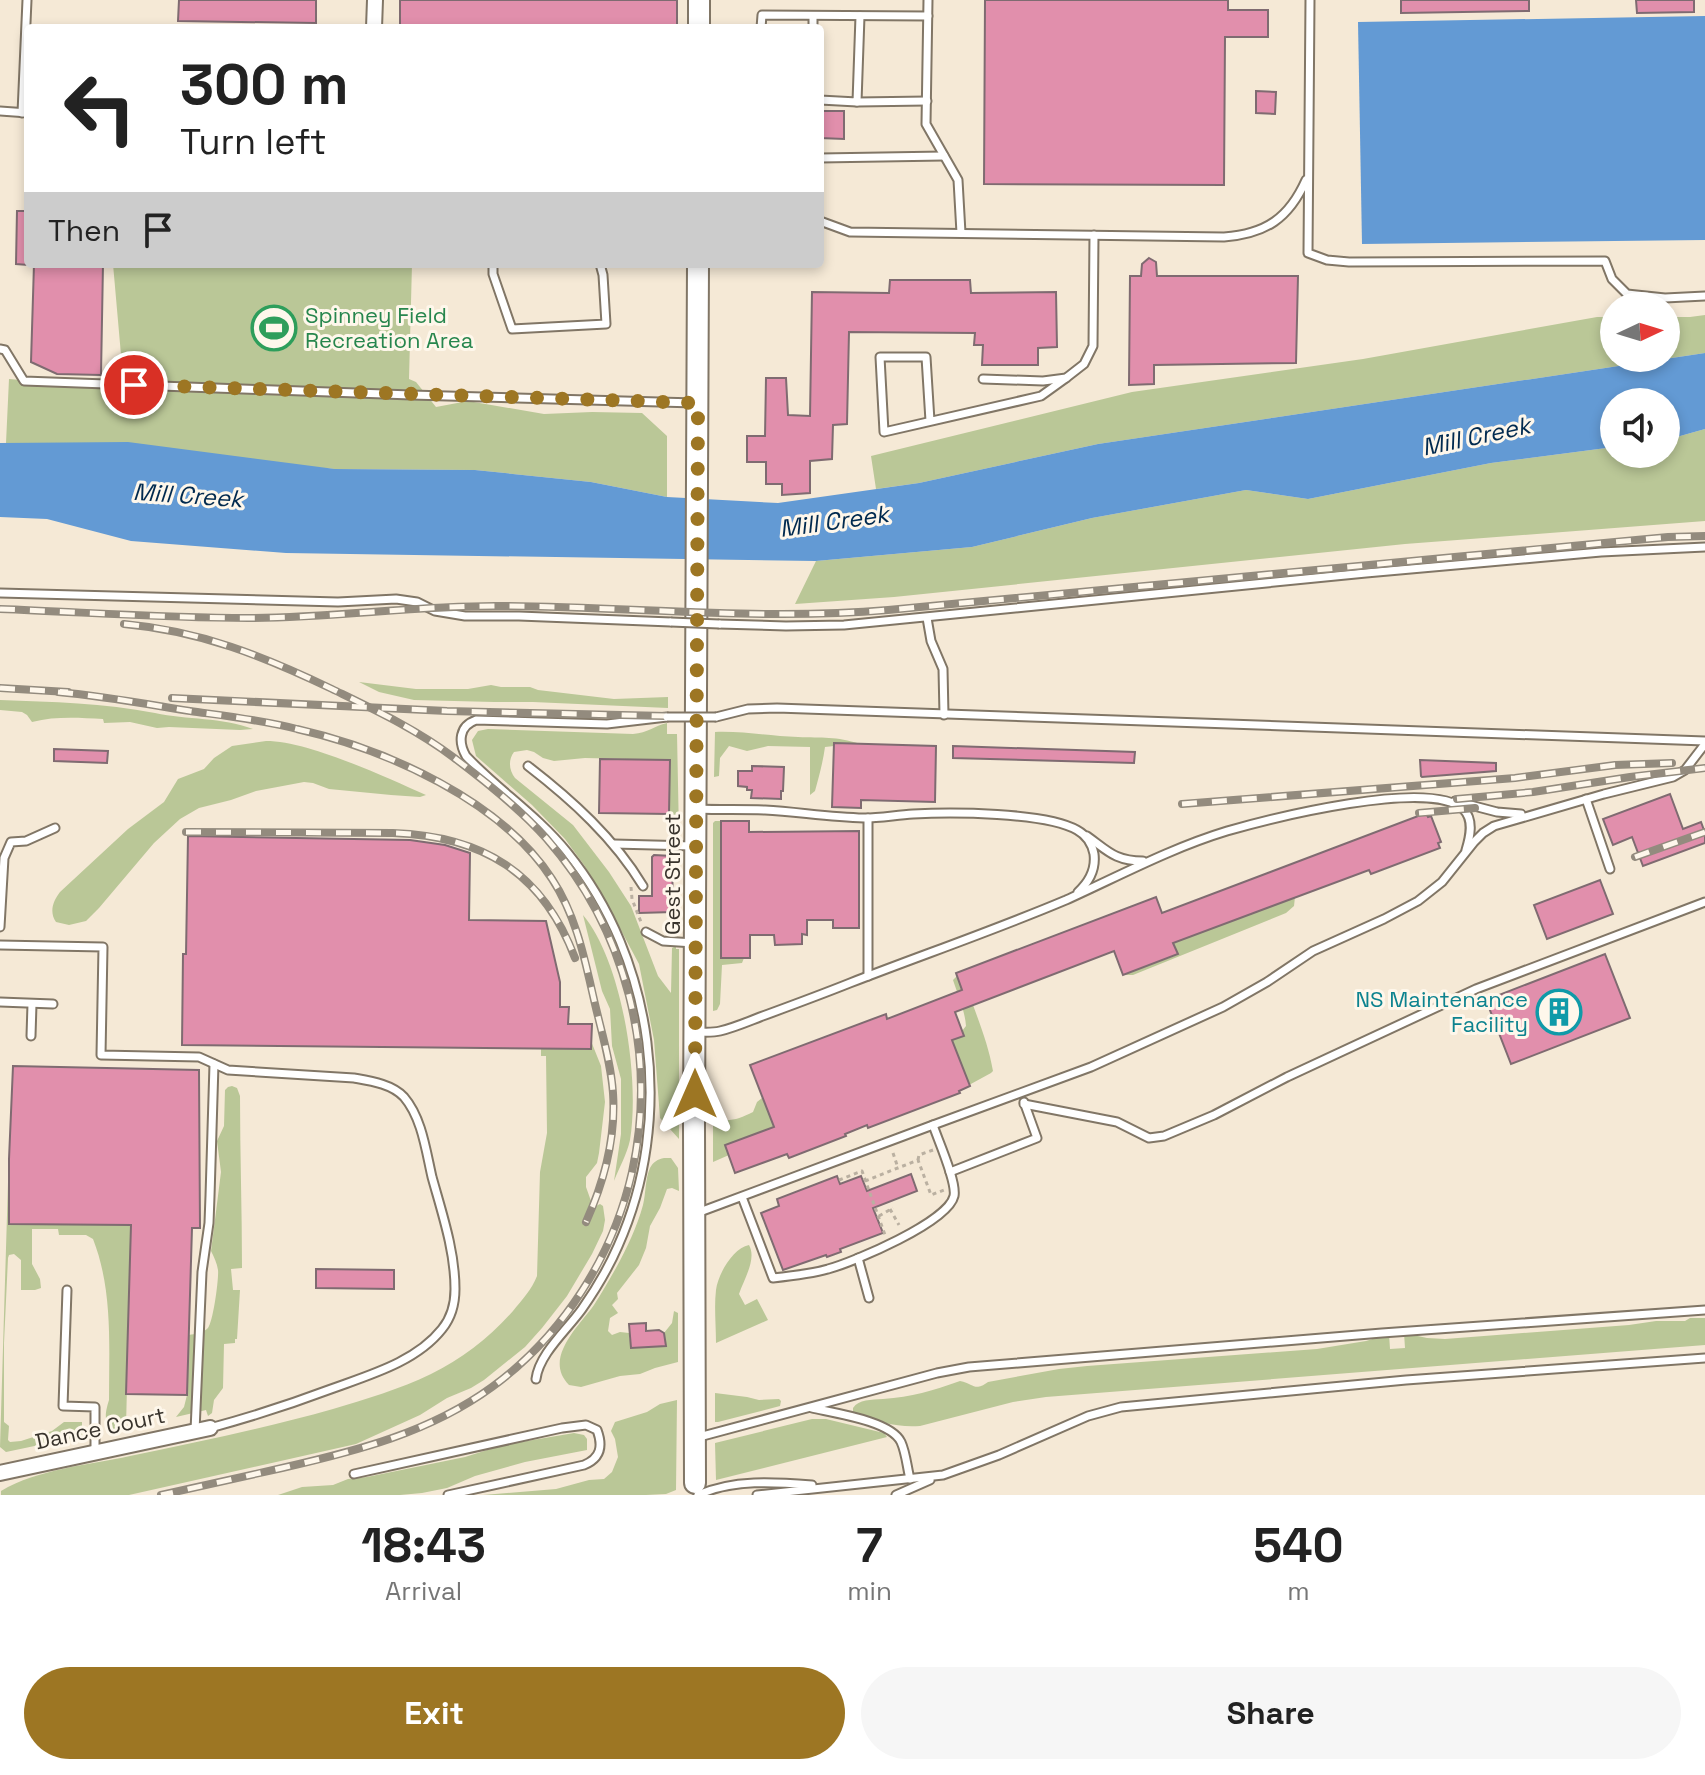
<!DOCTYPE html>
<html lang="en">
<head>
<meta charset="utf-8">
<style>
	body { margin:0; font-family:"Space Grotesk",sans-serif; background:#f6f6f6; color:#222; height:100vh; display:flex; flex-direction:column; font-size:30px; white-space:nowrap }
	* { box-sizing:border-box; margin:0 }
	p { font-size:26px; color:#767676 }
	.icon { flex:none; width:44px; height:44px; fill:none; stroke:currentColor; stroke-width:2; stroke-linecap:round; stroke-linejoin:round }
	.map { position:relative; height:1495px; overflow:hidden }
	.panel { display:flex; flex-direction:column; background:#fff; flex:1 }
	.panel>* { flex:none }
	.hud { position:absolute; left:24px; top:24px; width:800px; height:244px; border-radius:8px; box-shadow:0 4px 12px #0003; background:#fff; color:#222; overflow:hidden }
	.needle { width:52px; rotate:86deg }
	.controls { position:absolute; left:1600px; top:292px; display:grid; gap:16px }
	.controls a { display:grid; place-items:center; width:80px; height:80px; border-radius:50%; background:#fff; box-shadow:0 4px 12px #0003; font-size:40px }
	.pin { position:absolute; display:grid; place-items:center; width:68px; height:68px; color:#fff; margin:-34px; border:4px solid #fff; border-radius:50%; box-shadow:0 2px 8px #0007 }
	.me { position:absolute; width:88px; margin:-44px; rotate:0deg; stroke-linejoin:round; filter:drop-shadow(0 0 6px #0008) }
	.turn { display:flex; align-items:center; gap:28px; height:168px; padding:0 24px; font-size:36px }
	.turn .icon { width:104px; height:104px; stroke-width:2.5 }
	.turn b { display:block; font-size:56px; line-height:68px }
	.then { display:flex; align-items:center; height:76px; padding:0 24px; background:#0003; gap:16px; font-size:30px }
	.eta { display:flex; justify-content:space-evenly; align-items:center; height:136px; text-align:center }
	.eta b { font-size:48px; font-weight:800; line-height:56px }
	.button { display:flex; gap:16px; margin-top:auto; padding:16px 24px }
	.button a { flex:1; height:92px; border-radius:48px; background:#9d7623; color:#fff; font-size:32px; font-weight:800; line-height:92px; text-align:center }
	.button a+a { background:#f6f6f6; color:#222 }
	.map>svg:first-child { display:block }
	.green { fill:#bac797 }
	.water { fill:#639ad4 }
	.building { fill:#e18fac; stroke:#7f6b71; stroke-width:2 }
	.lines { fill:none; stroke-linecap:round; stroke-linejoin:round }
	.lane-casing { stroke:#817666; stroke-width:11 }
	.street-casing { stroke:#817666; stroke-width:18 }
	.secondary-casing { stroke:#817666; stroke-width:24 }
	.path { stroke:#bab0a1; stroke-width:3; stroke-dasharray:4 4; stroke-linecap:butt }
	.lane { stroke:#fff; stroke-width:7 }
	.street { stroke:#fff; stroke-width:14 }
	.secondary { stroke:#fff; stroke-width:20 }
	.rail-casing { stroke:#938b7e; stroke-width:8 }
	.rail { stroke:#fef7eb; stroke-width:5; stroke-dasharray:15; stroke-linecap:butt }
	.lane-bridge-casing { stroke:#817666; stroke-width:11; stroke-linecap:butt }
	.lane-bridge { stroke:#fff; stroke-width:7 }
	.route { stroke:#9d7623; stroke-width:14; stroke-dasharray:0 25.2 }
	.labels { text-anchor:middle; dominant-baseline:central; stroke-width:6; stroke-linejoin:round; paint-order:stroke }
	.leisure-label { font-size:22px; fill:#27864d; stroke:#fef7eb; text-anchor:start }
	.street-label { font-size:22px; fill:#38332c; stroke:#fef7eb }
	.culture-label { font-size:22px; fill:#0d838f; stroke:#fef7eb; text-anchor:end }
	.water-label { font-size:24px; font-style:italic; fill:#012a4f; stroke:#fef7eb }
</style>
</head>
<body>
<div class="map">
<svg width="1705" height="1495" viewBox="0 0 1705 1495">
	<rect width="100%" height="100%" fill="#f5e9d6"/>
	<g class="green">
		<polygon points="113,264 412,264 409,379 416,382 436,407 468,401 544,414 592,412 642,413 667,436 667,497 591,482 475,470 335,469 6,443 9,379 124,389"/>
		<polygon points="1705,315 1705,353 1098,444 919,483 876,489 871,456 1132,392 1363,359 1597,317 1614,317 1614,358 1666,358 1666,317 1690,317"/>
		<polygon points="1705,429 1705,521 1405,544 894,597 795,604 816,561 972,547 1092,518 1246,490 1308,499 1491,463 1614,447 1614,454 1666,454 1666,440"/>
		<polygon points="359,682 416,689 468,689 491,685 501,687 530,687 538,690 614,699 668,697 668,708 533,702 494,702 414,700 379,692"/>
		<path d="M0,700c52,2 104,3 155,13 32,7 67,4 98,16l-13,1 -71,-3 -12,1 -27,-6 -26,1 -1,-4c-24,-1 -47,-3 -71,3l-5,-7 -5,-3 -22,-2z"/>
		<path d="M667,723v11h10l2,100 -9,3v-77l-85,-2 -31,3 -11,-3 -9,-6 -7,-2 -13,2c-6,8 -5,18 1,26l58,47 36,47 22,34 27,70 13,17 1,-45 4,-2v3h3v190l-19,-21 -6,-78 -15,-76 -38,-71 -17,-28 -19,-26 -33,-34 -56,-49 -4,-16 6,-9 10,-2 145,5c15,-1 21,-8 34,-11z"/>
		<path d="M715,732c28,-1 55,4 83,5 24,1 38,-1 62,7l-26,-1v3l-9,1c-2,15 -6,29 -10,44l-5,4v-48l-42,-1 -21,5 -18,-5 -9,12 -1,18 -5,1z"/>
		<path d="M266,741c43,0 119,36 160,54l-6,2 -29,-2 -62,-6 -16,-6 -9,-1 -48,9 -25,9 -32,8 -19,11 -26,24 -55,65 -13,13 -17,4 -13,-3c-7,-10 -3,-21 4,-30l68,-63 36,-27 14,-23 26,-10 10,-11 18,-12z"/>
		<polygon points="715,821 721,821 721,958 744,958 742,963 722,965 720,1004 717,1010 713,1011 713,823"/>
		<polygon points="1295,897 1294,906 1286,913 1133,975 1123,975 1177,955 1173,943"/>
		<path d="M583,915c40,48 57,165 47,225 -3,14 -11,28 -16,41l7,-47v-55l-9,-33 -2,-37 -8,-18z"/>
		<path d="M957,976l11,30 5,-1c8,22 16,43 20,66l-2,2 -22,12 -11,-28 -164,44 169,-65 -1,-5 4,-5c-1,-15 -8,-31 -13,-46z"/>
		<path d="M591,1041l10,25 4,36 -6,51 -2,10 -11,14v10l5,14 -7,21 4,3 8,-19 4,-2 3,2 2,14 -2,11 -11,23 -25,42 -25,32 -17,19 -41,33 -13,8 -24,10 -27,17 -64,29 -227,51h-128v-4c37,-22 87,-26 129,-35 68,-14 136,-28 203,-47 33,-10 67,-20 98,-35 31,-15 59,-37 82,-63 9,-11 19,-22 24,-35l3,-104 7,-39 -1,-77h-5v-7h49z"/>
		<path d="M232,1086l5,2 3,8c0,58 2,115 2,172l-11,1 2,21h7l-3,49h-2v4l-11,1 -1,44 -9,12 -2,13 -4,3 -2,-6 -30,7 8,-10 3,-12 2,-60c6,-1 14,-2 19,-7 5,-6 11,-49 10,-58 -1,-7 -4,-13 -7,-19l10,-79 -4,-31 7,-15 1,-36 3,-3z"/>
		<path d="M762,1098l6,13 15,-6 6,16 -64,24 4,10 -16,7v-44c15,5 26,1 40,-6l4,-10z"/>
		<path d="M664,1158h7l7,10 1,23 -7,-3 -5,1 -7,19 -10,18 -4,22 -7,17 -22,28 1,6 -6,6 6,8 -8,5 -2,13 4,4 8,-3 9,1 2,15 35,-2 -2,-13 8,-10 2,-12 4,2v49l-23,6 -15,6 -20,2 -39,11 -12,-2c-26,-26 9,-58 25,-80 8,-12 15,-25 22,-37 11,-20 21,-41 27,-63 3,-12 2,-26 7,-37 3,-6 8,-9 14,-10z"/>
		<path d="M8,1182h1l1,42 121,1 -5,202 -18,4c-3,-14 -3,-18 1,-31 0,-54 4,-110 -16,-161l-7,-4h-27l-1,-6h-26v35l8,15 1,9 -6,2h-14v-30l-7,-6 -5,1 -1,3 -4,85v79l5,4 -1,14 2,2 11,-1 31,-10 12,-9h18v14l-76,16 -6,-5z"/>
		<path d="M749,1245c8,14 -5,34 -10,49l6,11 12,-6 11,21 -52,23c0,-18 -2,-36 0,-53 2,-16 17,-42 33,-45z"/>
		<path d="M1690,1318h15v27l-659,52 -33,5 -93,24c-23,2 -41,-5 -63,-11l-4,-3v-4c6,-9 18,-8 30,-9 29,-2 49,-8 77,-18 15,3 14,11 28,1l71,-13 28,-3 230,-17 49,-8 23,-7 1,15 15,-1 -1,-15 23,5 18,1 184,-14 27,-4h29z"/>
		<polygon points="715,1393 747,1397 759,1400 779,1399 781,1401 780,1406 718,1422 715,1422"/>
		<polygon points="677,1400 676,1490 666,1494 646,1495 483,1495 556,1489 589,1480 604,1479 612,1472 618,1457 615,1439 611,1431 615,1422 647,1412 660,1404"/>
		<polygon points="812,1419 826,1419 884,1433 887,1437 716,1480 715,1443"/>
		<polygon points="574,1433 584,1435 587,1439 587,1450 525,1462 475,1476 447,1488 422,1493 400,1495 278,1495 302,1487 333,1485 348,1479 367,1477 465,1457 503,1445"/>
	</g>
	<g class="water">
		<polygon points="1705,16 1705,240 1362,244 1358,22"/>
		<polygon points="1705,353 1705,429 1666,440 1666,402 1614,402 1614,447 1491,463 1308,499 1246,490 1092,518 972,547 816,561 286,553 131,541 47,519 0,517 0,443 128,442 335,469 475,470 591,482 667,497 778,503 919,483 1098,444"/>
	</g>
	<g class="building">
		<polygon points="179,0 316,0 316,23 178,21"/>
		<rect x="400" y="0" width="277" height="28"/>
		<polygon points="985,0 1228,0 1228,10 1268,10 1268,37 1225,37 1224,185 984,184"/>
		<polygon points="1401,0 1529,0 1529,11 1401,13"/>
		<polygon points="1636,0 1694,0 1694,12 1637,13"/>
		<polygon points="1256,91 1276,92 1275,114 1256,113"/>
		<polygon points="820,111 844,111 844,139 820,138"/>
		<polygon points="17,211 28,211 28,265 16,264"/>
		<polygon points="1149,258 1156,262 1157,276 1298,276 1296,363 1154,365 1154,384 1129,385 1130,276 1141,276 1142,264"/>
		<polygon points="34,264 103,264 101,375 57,374 31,362"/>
		<polygon points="890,280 970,280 971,293 1056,292 1057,347 1038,348 1038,365 982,365 983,345 974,345 975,333 849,332 847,424 833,425 832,459 810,461 810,493 782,495 782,484 766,484 766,462 747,462 747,436 765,436 766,378 786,378 788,415 810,416 812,292 889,293"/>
		<polygon points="834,743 936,746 935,802 861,800 861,808 832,807"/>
		<polygon points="953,746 1135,752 1134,763 953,758"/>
		<polygon points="54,749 108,751 107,763 54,761"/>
		<polygon points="600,759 670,760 669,814 599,813"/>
		<polygon points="1420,760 1496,763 1496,771 1422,777 1421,776"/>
		<polygon points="752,766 784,767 783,791 781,791 781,799 751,798 752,790 747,790 747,787 738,786 738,771 752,771"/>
		<polygon points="1670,794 1683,829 1701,822 1705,833 1705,843 1643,866 1632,837 1613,845 1603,819"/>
		<polygon points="1426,813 1428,817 1431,816 1441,842 1438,843 1440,848 1371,874 1369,870 1173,943 1178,954 1123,975 1114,951 955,1012 964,1036 952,1040 970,1086 959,1091 960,1093 868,1128 867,1125 845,1134 846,1136 789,1158 787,1154 735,1173 725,1145 774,1127 750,1065 886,1014 887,1019 962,990 956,973 1156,897 1162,913"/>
		<polygon points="721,821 749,821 749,832 859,831 859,928 833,928 833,920 807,920 807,935 802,934 802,944 775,945 774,935 750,935 750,958 721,958"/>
		<polygon points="188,836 410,840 445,845 470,853 469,920 546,921 560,982 560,1007 569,1007 568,1024 592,1024 591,1049 182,1045 183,954 186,954"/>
		<polygon points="654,855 672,856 673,912 639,913 639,896 652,896 652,857"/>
		<polygon points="1600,880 1613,914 1547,939 1534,905"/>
		<polygon points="1605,954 1630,1018 1511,1064 1486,1000"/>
		<polygon points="13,1066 199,1070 200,1228 192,1228 187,1395 126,1394 131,1225 9,1224 9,1159"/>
		<polygon points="911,1174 917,1191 873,1208 883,1233 840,1249 841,1252 827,1257 826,1255 783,1270 761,1213 779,1206 777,1199 837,1176 840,1184 861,1176 867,1191"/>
		<polygon points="316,1269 394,1270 394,1289 316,1288"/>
		<polygon points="646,1323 646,1331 659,1330 664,1333 666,1346 631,1348 629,1324"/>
	</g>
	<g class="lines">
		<g class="lane-casing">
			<g id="lane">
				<polyline points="928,0 926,124 958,180 961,233"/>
				<polyline points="1310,0 1308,253 1327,260 1349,262 1605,261 1612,279 1627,294 1665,298 1705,296"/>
				<polyline points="761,28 762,15 928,16"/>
				<polyline points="813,28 813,16"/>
				<polyline points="820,100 857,102 860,16"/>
				<polyline points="857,102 927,101"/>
				<polyline points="0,111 28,113"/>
				<polyline points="22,113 27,0"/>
				<polyline points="820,158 944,156"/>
				<path d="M820,221l30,11 374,5c42,-3 65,-19 82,-57"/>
				<polyline points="493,264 493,274 512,329 606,324 603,275 600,264"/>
				<polyline points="0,349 5,350 24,381 411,395 695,403"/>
				<polyline points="983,379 1043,381 1066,378 1084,364 1093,346 1094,235"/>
				<polyline points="930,421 926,357 880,357 884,432 1041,396 1066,378"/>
				<polyline points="0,593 338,602 396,599 417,602 435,611 465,616 519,616 671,622"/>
				<polyline points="927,618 931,641 943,669 944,715"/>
				<polyline points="719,624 786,626 844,625 1366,573 1601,552 1705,547"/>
				<polyline points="716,717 748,709 777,708 1705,741"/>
				<path d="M528,766c44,34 86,72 115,120"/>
				<polyline points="1586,799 1610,869"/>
				<polyline points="1455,801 1497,812 1521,814"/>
				<path d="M698,809c22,1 45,0 67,1 33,2 65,7 99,8 16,0 32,-3 49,-4 37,-2 133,-2 164,16 9,5 15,14 17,24 2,16 -5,28 -16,38"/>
				<path d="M1087,836c21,15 28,25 56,25"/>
				<polyline points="614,844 693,846"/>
				<polyline points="0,927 4,858 11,842 26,841 55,828"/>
				<polyline points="646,932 663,941 694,943"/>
				<path d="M0,945l103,2 -2,108 98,2 29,13 126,8c17,3 38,6 50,19 18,21 22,54 28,80 10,36 23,74 23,112 0,14 -4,29 -13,40 -26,33 -73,46 -111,60 -40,15 -80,28 -121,39"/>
				<polyline points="868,976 868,818"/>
				<polyline points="0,1002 53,1004"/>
				<path d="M695,1032c8,0 17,1 25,-1 13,-3 27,-9 40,-14 30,-11 60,-22 90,-34 72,-28 145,-53 216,-83 53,-24 105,-52 161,-69 42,-12 205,-54 237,-21 10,10 6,27 2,40"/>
				<polyline points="31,1036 32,1004"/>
				<polyline points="1024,1104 1117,1122 1149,1138 1164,1136 1214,1115 1287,1077 1476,989 1705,902"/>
				<polyline points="933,1125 1091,1067 1223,1007 1267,982 1313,951 1384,919 1418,901 1442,882 1474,842 1483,833 1494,826 1604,794 1673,777 1685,770 1705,744"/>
				<polyline points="950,1172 1037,1138 1024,1102"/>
				<path d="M697,1213l236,-88c5,15 24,57 21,71 -6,26 -100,66 -126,73 -17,5 -36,7 -55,9l-31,-81"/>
				<polyline points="858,1258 869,1298"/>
				<polyline points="67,1290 63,1406 95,1407 95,1452"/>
				<path d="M536,1379c3,-25 31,-49 46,-70 14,-20 26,-40 36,-63 57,-127 37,-286 -51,-394 -30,-37 -69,-62 -101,-96 -8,-14 -7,-30 10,-36l131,4 60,-7"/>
				<path d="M812,1408c22,5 79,13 89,34 5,11 6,25 9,37"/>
				<polyline points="195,1431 202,1272 209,1223 210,1196 214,1064"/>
				<polyline points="699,1437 937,1373 969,1367 1382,1333 1705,1310"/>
				<path d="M354,1474l208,-46 24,-3 11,5c6,16 4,28 -13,35l-136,30"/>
				<path d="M698,1495c35,-16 77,-13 114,-10"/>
				<polyline points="757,1495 943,1475 999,1455 1088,1416 1121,1407 1406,1380 1705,1358"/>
				<polyline points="896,1495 930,1480"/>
			</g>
		</g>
		<g class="street-casing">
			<g id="street">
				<polyline points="374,28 375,0"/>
				<polyline points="0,1473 210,1428"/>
			</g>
		</g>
		<g class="secondary-casing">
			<g id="secondary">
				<polyline points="699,28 699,0"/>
				<polyline points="695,1483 694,1125 698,264"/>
			</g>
		</g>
		<g class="path">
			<polyline points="631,887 632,899 641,922"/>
			<polyline points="893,1153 898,1168"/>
			<polyline points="918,1160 919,1155 933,1150"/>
			<polyline points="839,1180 862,1171 885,1235"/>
			<polyline points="865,1181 918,1160 931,1195 944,1190"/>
			<polyline points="890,1209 899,1225"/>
			<polyline points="879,1216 893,1208"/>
		</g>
		<use href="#lane" class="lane"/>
		<use href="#street" class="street"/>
		<use href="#secondary" class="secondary"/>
		<g class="rail-casing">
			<g id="rail">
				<path d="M0,609c82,3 165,9 248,9 82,0 165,-12 247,-12 132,0 262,15 393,4l780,-73 37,-1"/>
				<path d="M124,624c77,7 139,32 208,65 41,20 84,40 121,68 32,24 66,51 93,81 80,91 112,216 86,334 -19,85 -70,164 -140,215 -63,46 -136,64 -210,81 -40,9 -80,18 -121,27"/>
				<polyline points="0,688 68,692"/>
				<path d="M58,692c45,4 88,12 132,19 36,5 72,9 107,18 89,20 205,72 255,150 25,38 33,82 43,125 7,30 16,59 18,89 3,45 -9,89 -27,129"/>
				<polyline points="172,698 447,711 667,716"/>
				<polyline points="1457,799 1533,792 1630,777 1705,768"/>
				<polyline points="1182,804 1515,778 1615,765 1672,763"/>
				<polyline points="1419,813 1475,808"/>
				<path d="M186,832l207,1c90,3 150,40 182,125"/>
				<polyline points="1635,857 1705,832"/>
			</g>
		</g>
		<use href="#rail" class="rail"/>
		<g class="lane-bridge-casing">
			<g id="lane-bridge">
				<polyline points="671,622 719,624"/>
				<polyline points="667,717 716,717"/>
			</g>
		</g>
		<use href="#lane-bridge" class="lane-bridge"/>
	</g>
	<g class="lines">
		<polyline class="route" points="134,385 698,403 695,1094"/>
	</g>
	<defs>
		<g id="stadium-ring" transform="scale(2.3)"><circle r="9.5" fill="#fef7eb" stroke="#2e9e5b" stroke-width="1.5"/><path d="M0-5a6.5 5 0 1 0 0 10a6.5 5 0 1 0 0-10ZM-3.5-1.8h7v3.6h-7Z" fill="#2e9e5b"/></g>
		<g id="building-ring" transform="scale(2.3)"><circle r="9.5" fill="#fef7eb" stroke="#0f9aa8" stroke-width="1.5"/><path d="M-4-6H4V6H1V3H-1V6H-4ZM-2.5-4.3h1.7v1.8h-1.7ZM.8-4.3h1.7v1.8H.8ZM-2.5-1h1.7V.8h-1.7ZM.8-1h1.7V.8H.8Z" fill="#0f9aa8"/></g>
	</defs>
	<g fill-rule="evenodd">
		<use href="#stadium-ring" x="274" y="328"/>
		<use href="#building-ring" x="1559" y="1012"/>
	</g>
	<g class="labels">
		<g class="leisure-label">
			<text x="305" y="315">Spinney Field<tspan x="305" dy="25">Recreation Area</tspan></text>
		</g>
		<g class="street-label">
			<text transform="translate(672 874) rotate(-90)">Gest Street</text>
			<text transform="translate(100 1428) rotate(-12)">Dance Court</text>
		</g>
		<g class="culture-label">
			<text x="1528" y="999">NS Maintenance<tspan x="1528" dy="25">Facility</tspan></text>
		</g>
		<g class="water-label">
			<text transform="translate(1476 436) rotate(-12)">Mill Creek</text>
			<text transform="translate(188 495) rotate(4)">Mill Creek</text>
			<text transform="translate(834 521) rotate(-8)">Mill Creek</text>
		</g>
	</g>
</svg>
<div class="controls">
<a><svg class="needle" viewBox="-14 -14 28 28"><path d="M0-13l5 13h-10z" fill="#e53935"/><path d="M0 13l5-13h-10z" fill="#767676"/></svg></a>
<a><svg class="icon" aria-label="sound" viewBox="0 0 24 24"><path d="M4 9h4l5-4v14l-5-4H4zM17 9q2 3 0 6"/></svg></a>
</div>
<div class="pin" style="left:134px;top:385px;background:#d93025"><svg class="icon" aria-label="arrive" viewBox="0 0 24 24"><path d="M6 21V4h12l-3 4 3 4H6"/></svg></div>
<svg class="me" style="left:695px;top:1094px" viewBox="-20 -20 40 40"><path d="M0-17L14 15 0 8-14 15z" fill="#9d7623" stroke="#fff" stroke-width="4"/></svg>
<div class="hud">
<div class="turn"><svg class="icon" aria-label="left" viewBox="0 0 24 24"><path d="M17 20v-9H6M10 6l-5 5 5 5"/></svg><div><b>300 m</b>Turn left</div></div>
<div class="then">Then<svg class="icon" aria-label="arrive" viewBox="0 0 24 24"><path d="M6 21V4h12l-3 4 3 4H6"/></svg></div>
</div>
</div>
<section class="panel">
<div class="eta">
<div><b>18:43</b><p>Arrival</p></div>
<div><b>7</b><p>min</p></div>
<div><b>540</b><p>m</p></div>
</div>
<div class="button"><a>Exit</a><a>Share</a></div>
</section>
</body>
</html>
